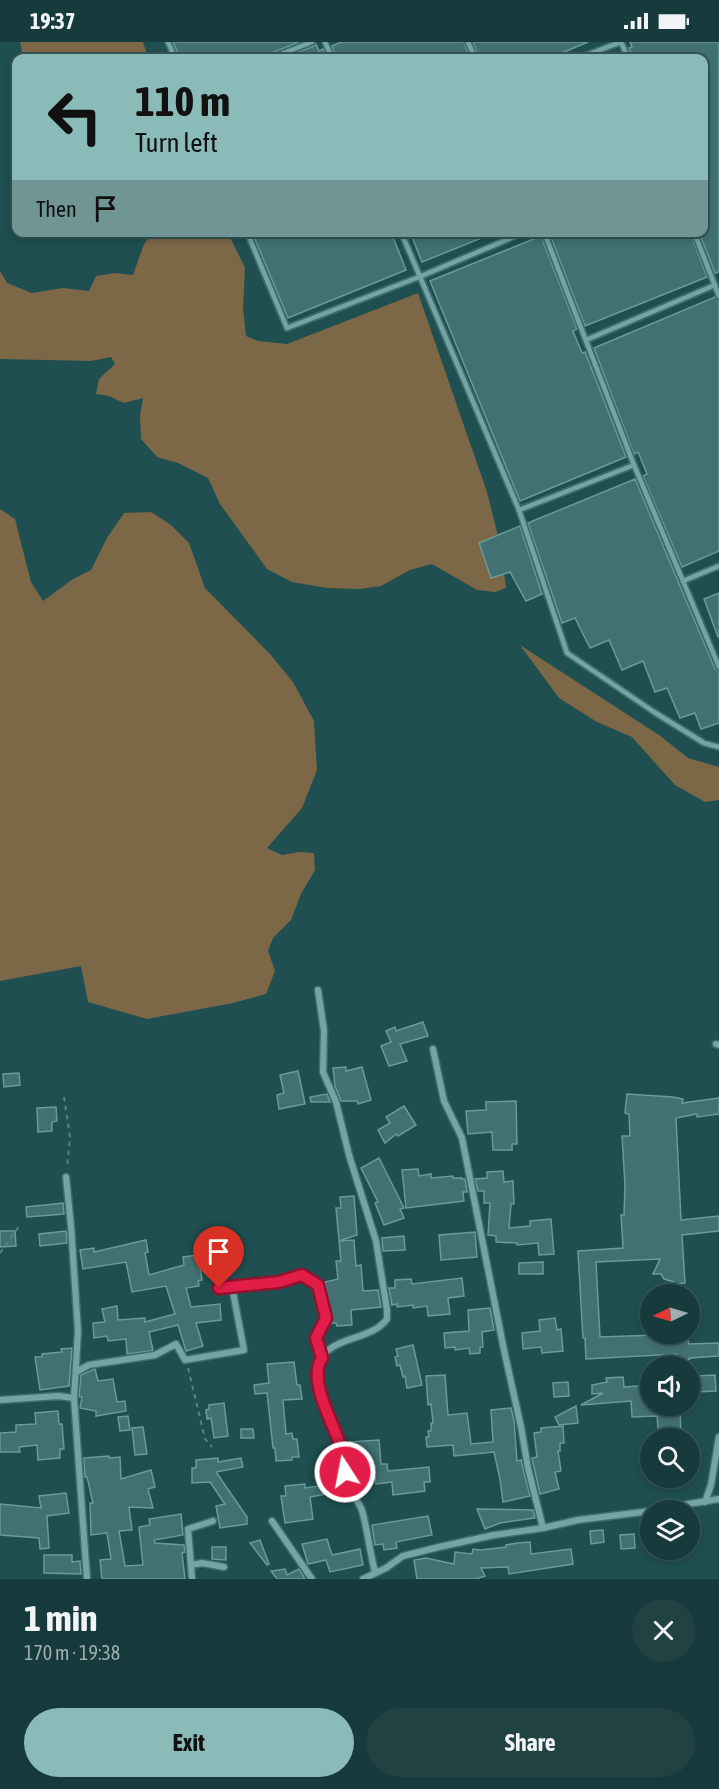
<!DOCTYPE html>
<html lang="en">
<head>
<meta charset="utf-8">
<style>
	body { margin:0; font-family:"Asap Condensed",sans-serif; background:#204243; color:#f1f3f6; height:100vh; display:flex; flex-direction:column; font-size:22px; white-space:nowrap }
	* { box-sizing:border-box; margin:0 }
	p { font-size:20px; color:#9eadaf }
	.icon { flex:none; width:33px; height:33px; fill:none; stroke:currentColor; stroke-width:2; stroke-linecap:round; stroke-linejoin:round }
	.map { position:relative; height:1537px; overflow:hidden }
	.panel { display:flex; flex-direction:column; background:#173b3c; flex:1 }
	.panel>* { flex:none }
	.top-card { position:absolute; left:12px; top:12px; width:696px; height:183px; border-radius:12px; box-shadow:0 3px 9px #0003,0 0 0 2px #365556; background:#8bbbb9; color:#111; overflow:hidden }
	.needle { width:39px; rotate:265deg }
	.buttons { position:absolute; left:640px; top:1242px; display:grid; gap:12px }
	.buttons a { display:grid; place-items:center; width:60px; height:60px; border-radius:50%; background:#173b3c; box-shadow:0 3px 9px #0003,0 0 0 2px #365556; font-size:30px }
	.pin { position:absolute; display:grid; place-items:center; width:51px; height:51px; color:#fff; margin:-62px -26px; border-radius:50% 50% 50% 0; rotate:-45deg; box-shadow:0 0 6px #0007 }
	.pin .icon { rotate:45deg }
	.me { position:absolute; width:66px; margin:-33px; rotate:349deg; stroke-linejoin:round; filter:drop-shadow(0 0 4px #0008) }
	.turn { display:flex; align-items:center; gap:21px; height:126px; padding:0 24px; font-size:27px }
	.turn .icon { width:78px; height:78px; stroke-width:2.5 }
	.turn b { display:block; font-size:42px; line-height:51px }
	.then { display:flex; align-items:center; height:57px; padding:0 24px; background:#0003; gap:12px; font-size:22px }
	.round { display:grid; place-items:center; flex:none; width:63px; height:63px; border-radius:32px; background:#204243 }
	.head { display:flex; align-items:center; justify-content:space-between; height:102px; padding:0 24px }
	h1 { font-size:36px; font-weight:700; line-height:45px }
	.action { display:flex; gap:12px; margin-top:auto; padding:12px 24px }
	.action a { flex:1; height:69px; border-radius:36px; background:#8bbbb9; color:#111; font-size:24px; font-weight:700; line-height:69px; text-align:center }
	.action a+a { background:#204243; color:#f1f3f6 }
	.status { display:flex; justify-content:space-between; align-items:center; height:42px; padding:0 30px; background:#173b3c; direction:ltr }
	.status svg { height:16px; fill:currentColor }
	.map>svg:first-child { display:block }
	.green { fill:#7c6747 }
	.building { fill:#437173; stroke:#6a9a9b; stroke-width:1.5 }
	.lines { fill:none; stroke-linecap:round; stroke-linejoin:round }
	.service-casing { stroke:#416c6d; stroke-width:8 }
	.minor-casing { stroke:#416c6d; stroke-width:9 }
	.path { stroke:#5a8283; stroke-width:2; stroke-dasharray:4.5 4.5; stroke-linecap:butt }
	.service { stroke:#74a4a5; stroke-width:4.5 }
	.minor { stroke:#74a4a5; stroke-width:6 }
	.route-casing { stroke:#92132f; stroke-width:15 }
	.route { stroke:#e11d48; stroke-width:10 }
</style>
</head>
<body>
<div class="status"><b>19:37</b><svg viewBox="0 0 49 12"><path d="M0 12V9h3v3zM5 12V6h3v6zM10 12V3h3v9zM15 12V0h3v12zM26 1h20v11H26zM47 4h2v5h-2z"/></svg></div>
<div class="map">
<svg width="719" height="1537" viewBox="0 0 719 1537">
	<rect width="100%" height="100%" fill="#1f4f50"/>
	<g class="green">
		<polygon points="20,0 143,0 148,16 23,16"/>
		<polygon points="152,191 228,191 245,226 243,266 246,294 258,299 287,302 418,251 487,450 501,506 506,546 495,550 477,548 432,522 410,528 381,544 360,547 327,546 292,540 267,527 220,462 208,436 178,421 157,415 141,397 140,373 143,356 124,361 109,354 96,352 99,337 115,322 111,315 91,319 0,317 0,229 7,241 32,251 63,246 89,249 96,234 115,231 133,233 144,202"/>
		<polygon points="0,467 15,477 31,540 43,559 73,537 91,528 107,496 124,471 151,470 171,483 189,501 205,546 270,612 293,640 314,679 317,728 302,766 267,806 282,813 299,810 314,811 315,828 301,852 291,878 273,896 268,909 275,929 266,952 233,961 147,977 88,960 81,924 0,939"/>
		<polygon points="520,603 659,693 688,716 719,725 719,758 705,760 675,743 632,695 597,680 559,656"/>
	</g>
	<g class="building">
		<polygon points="173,0 299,0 269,12 267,16 180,16"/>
		<polygon points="341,0 464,0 470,16 336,16 332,4"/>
		<polygon points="473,0 588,0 550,16 479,16"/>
		<polygon points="630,0 719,0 719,230 715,231 699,190 704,190 704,16 632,16 629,6 632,5"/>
		<polygon points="316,2 319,9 323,7 327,16 282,16 314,4"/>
		<polygon points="252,190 391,190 406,228 288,276"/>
		<polygon points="410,190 494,190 494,191 422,220"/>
		<polygon points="549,190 690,190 707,235 585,284"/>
		<polygon points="541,194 577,287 573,289 582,311 585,310 626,415 520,459 430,239"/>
		<polygon points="715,255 719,258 719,509 682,525 643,434 647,432 638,410 634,412 594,306"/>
		<polygon points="635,437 715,627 719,629 719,681 701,687 695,671 680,676 667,646 655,650 643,619 622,628 609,598 590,606 575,576 562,581 528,481"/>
		<polygon points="520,484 542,552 526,559 510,530 491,536 479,501"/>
		<polygon points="719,551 719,595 718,595 704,557"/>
		<polygon points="423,980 428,994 400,1002 407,1019 389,1024 381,1004 391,1000 386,989 395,985 396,989"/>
		<polygon points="346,1025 346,1029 362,1025 371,1058 358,1062 357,1059 341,1059 335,1044 333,1026"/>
		<polygon points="298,1029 305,1062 279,1067 277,1053 284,1051 280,1033"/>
		<polygon points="19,1031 20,1043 4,1045 3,1032"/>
		<polygon points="327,1052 330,1060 311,1060 310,1055"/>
		<polygon points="627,1052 673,1055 683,1057 682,1061 719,1056 719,1072 697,1075 697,1072 676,1076 681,1178 719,1174 719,1189 682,1193 685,1241 675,1242 674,1240 664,1237 661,1232 653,1232 660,1217 596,1220 600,1295 686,1292 689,1302 719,1301 719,1314 690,1316 690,1317 678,1319 677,1312 586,1317 585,1296 583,1296 578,1209 623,1206 621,1173 624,1173 625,1143 622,1094 630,1094 629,1072 625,1071"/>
		<polygon points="516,1059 517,1102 512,1102 512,1108 493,1108 492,1090 468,1092 466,1069 486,1068 486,1060"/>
		<polygon points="404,1064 416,1083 398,1094 396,1092 385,1101 378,1088 390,1081 386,1075"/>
		<polygon points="56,1065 57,1079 52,1080 52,1089 38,1090 37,1066"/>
		<polygon points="379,1116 404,1166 400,1167 404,1176 384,1183 375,1161 378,1160 361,1126"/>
		<polygon points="418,1127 419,1134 431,1132 431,1136 453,1134 453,1136 462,1136 462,1137 465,1137 467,1150 463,1150 464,1159 406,1166 402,1128"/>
		<polygon points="503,1129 504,1140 513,1139 514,1162 511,1162 509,1186 530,1184 530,1179 551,1177 554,1212 539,1213 538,1201 517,1203 517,1201 496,1200 496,1194 488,1193 490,1161 484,1161 484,1149 478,1149 475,1137 487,1136 487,1130"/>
		<polygon points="354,1154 357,1193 339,1199 354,1198 356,1224 361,1223 363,1249 378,1248 381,1265 351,1268 352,1283 337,1284 336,1281 330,1281 331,1275 325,1240 338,1237 336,1219 341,1219 336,1166 341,1166 340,1155"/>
		<polygon points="63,1161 64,1172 27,1175 26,1165"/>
		<polygon points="0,1189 15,1189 16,1204 0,1205"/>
		<polygon points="66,1189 67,1201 40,1204 39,1192"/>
		<polygon points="475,1190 477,1215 441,1218 439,1193"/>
		<polygon points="404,1194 405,1208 383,1209 382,1196"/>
		<polygon points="146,1198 148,1210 145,1211 149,1233 184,1223 183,1215 198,1213 202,1238 198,1239 199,1244 186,1246 191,1265 220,1262 221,1278 196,1281 203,1304 186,1309 178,1283 149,1290 153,1308 150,1309 127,1312 126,1297 108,1299 107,1294 94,1296 93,1281 105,1280 102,1267 117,1264 118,1278 145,1276 145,1280 175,1272 166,1244 132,1250 126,1220 83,1227 80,1208 94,1206 94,1210"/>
		<polygon points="543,1220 543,1232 519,1232 519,1221"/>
		<polygon points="462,1236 464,1254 448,1256 450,1272 428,1274 427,1264 413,1266 413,1263 397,1265 397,1262 392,1263 389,1246 395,1246 395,1238 411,1237 412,1242"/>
		<polygon points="490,1266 494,1288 482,1290 483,1305 480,1305 480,1311 470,1312 469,1306 455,1308 455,1305 445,1306 444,1291 469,1289 468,1268"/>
		<polygon points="555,1276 557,1288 561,1287 563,1309 542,1311 541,1305 523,1307 522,1291 540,1289 539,1278"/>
		<polygon points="413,1303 422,1343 407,1346 405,1334 403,1335 400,1323 397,1324 395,1315 398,1314 396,1307"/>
		<polygon points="72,1306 69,1344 40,1348 35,1315 42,1315 42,1312 62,1310 61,1307"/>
		<polygon points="294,1320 297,1343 300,1343 302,1357 283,1358 286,1392 292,1391 293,1397 297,1397 299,1415 292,1415 292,1418 276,1419 275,1406 273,1406 267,1351 255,1352 254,1343 269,1341 267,1322"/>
		<polygon points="95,1327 98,1339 113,1337 117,1360 125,1359 126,1369 96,1374 96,1369 80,1366 82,1355 79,1355 81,1333"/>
		<polygon points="445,1333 448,1373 467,1371 471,1402 493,1400 491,1368 511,1366 514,1379 517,1419 521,1418 530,1454 503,1460 500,1437 494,1410 454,1414 453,1403 427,1405 426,1395 429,1395 428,1389 431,1389 431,1381 433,1381 431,1362 428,1363 426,1334"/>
		<polygon points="715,1333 716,1349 697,1350 696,1334"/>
		<polygon points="623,1335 624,1345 651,1343 651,1364 680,1364 681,1396 659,1396 657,1374 632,1375 631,1359 581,1363 603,1351 592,1352 592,1343 607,1340 606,1336"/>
		<polygon points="568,1340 569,1354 554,1355 553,1341"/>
		<polygon points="224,1361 228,1394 214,1396 211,1376 207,1377 206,1368 209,1367 209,1363"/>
		<polygon points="576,1364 578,1381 559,1383 555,1375"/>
		<polygon points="58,1369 59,1382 62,1382 64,1407 60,1407 60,1416 38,1418 37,1403 19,1405 20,1410 0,1410 0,1391 16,1390 16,1383 36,1382 35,1371"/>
		<polygon points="128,1374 130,1388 120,1389 118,1375"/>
		<polygon points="563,1384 564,1401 560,1401 560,1409 558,1409 561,1429 555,1430 559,1447 540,1452 532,1416 537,1415 534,1391 541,1390 541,1386"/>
		<polygon points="143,1385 147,1412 135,1413 132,1386"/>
		<polygon points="241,1387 253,1387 254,1396 241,1396"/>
		<polygon points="379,1398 381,1422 387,1422 388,1429 429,1425 430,1440 424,1440 425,1449 393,1453 392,1440 376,1442 375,1435 355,1440 350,1420 349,1400"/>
		<polygon points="109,1414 109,1416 120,1415 121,1437 151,1428 155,1445 148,1447 153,1466 129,1465 132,1488 119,1489 125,1524 143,1523 139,1485 150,1483 149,1477 181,1472 183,1493 154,1498 155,1501 184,1503 185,1510 182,1511 185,1537 102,1537 100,1518 111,1517 107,1491 91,1493 90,1461 93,1461 87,1435 85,1435 84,1416"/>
		<polygon points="218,1416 218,1420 241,1416 243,1425 216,1430 247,1475 247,1482 220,1486 216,1464 225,1462 210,1440 192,1441 192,1426 196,1426 196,1418"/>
		<polygon points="305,1442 305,1446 326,1443 327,1452 310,1455 313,1477 285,1481 281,1454 286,1454 285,1444"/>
		<polygon points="66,1451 69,1471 47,1474 49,1506 40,1507 39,1496 0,1493 0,1462 41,1466 39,1454"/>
		<polygon points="477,1467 533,1468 535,1476 500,1481 485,1487"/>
		<polygon points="428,1474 432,1493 396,1500 397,1506 384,1508 383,1502 375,1503 372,1483"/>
		<polygon points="603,1488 604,1500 591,1502 590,1489"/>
		<polygon points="634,1492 635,1506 621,1507 620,1493"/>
		<polygon points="327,1497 332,1513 360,1507 363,1523 330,1530 326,1518 308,1522 302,1502"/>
		<polygon points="260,1498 269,1522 267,1523 250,1501"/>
		<polygon points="530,1500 531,1512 571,1507 573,1522 509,1532 508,1525 481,1526 485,1534 476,1537 417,1537 414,1518 426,1516 454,1522 455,1510 472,1512 473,1507 481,1508 506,1505 506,1503 517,1501"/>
		<polygon points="212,1505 226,1505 226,1518 212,1517"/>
		<polygon points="44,1513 72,1513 72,1520 80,1519 81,1532 44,1531"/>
		<polygon points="285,1527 287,1533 299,1527 305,1537 277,1537 271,1529"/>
	</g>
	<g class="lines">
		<g class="service-casing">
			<g id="service">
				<polyline points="168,0 175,16"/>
				<polyline points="325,0 332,16"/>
				<polyline points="468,0 475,16"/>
				<polyline points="621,0 628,16"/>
				<polyline points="271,16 312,0"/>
				<polyline points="579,16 621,0"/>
				<polyline points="247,190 287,286 419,235 525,190"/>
				<polyline points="401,190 519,468 634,423"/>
				<polyline points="544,190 634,423 683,539 719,524"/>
				<polyline points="694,190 719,254"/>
				<polyline points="586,298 715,243"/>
				<polyline points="519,468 567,611 654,670 704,701 719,705"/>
				<polyline points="683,539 719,625"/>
			</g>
		</g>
		<g class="minor-casing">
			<g id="minor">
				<path d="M318,948l6,41 -1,41 13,30 13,53 27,86 11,69v9c-15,20 -46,17 -63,35 -19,21 8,65 15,87 5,15 3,35 11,49 4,8 11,14 13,24 5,19 7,39 12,58"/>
				<polyline points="716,1002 719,1003"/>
				<polyline points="433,1007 444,1059 462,1096 504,1308 521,1385 528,1426 543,1486"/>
				<polyline points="66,1135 71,1184 78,1289 74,1356 87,1537"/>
				<polyline points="219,1246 279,1240 302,1233 318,1243 326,1276 316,1296 322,1316"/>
				<polyline points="76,1330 89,1323 155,1313 176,1302 185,1318 244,1308 232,1245"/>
				<polyline points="0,1358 58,1354 74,1356"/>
				<polyline points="705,1460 711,1443 719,1395"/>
				<polyline points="652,1468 719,1457"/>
				<polyline points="272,1479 312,1537"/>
				<polyline points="191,1523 202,1521 224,1525"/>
				<polyline points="192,1537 188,1487 213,1479"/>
				<polyline points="363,1537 386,1526 403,1514 439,1505 494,1493 543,1486 578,1478 651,1469"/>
			</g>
		</g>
		<g class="path">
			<polyline points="64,1055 70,1095 67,1126"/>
			<polyline points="0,1211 20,1183"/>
			<polyline points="188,1326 205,1397 212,1405"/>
		</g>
		<use href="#service" class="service"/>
		<use href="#minor" class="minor"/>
	</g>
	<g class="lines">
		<g class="route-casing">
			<path id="route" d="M219,1246l60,-6 23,-7 16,10 8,33 -10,20 6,20c-14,21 9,61 16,81 4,11 5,22 7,33"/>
		</g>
		<use href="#route" class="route"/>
	</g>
</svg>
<div class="buttons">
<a><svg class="needle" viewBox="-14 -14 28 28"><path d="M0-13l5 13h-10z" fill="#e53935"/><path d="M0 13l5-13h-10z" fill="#9eadaf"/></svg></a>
<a><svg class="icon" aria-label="sound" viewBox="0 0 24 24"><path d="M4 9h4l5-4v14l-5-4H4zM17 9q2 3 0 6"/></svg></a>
<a><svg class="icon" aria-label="search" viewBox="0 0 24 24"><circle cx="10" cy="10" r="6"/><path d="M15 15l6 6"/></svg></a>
<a><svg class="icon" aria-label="layers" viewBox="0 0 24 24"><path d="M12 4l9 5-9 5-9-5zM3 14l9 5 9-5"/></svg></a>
</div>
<div class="pin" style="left:219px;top:1246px;background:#d93025"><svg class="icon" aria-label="arrive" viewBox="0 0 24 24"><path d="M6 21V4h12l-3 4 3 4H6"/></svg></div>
<svg class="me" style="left:345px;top:1430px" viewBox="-20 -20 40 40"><circle r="17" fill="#e11d48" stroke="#fff" stroke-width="3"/><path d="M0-11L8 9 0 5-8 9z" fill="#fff"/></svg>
<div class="top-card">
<div class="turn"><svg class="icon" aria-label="left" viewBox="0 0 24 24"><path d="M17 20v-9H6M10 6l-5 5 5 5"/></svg><div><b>110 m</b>Turn left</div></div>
<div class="then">Then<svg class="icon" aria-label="arrive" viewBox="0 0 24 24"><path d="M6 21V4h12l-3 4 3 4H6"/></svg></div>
</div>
</div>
<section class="panel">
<div class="head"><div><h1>1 min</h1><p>170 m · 19:38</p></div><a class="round"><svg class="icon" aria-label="close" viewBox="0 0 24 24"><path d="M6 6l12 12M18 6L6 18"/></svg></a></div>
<div class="action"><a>Exit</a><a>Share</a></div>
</section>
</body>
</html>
